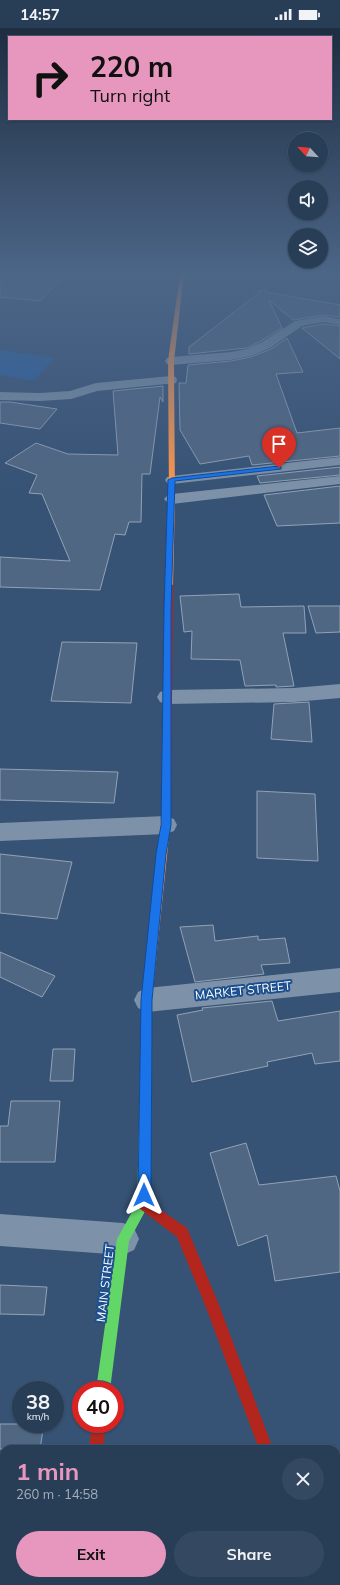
<!DOCTYPE html>
<html lang="en">
<head>
<meta charset="utf-8">
<style>
	body { margin:0; font-family:Mulish,sans-serif; background:#344961; color:#f1f3f6; height:100vh; display:flex; flex-direction:column; font-size:15px; white-space:nowrap }
	* { box-sizing:border-box; margin:0 }
	p { font-size:13px; color:#a5aeba }
	.icon { flex:none; width:22px; height:22px; fill:none; stroke:currentColor; stroke-width:2; stroke-linecap:round; stroke-linejoin:round }
	.map { position:relative; flex:1; overflow:hidden }
	.panel { position:absolute; left:0px; top:1417px; width:340px; height:140px; display:flex; flex-direction:column; background:#283e57; border-radius:12px 12px 0 0; box-shadow:0 1px 3px #0004,0 0 0 1px #44576d }
	.panel>* { flex:none }
	.banner { position:absolute; left:8px; top:8px; width:324px; height:84px; border-radius:0px; box-shadow:0 1px 3px #0004,0 0 0 1px #44576d; background:#e797bd; color:#111; overflow:hidden }
	.needle { width:26px; rotate:296deg }
	.fabs { position:absolute; left:288px; top:104px; display:grid; gap:8px }
	.fabs a { display:grid; place-items:center; width:40px; height:40px; border-radius:50%; background:#283e57; box-shadow:0 1px 3px #0004,0 0 0 1px #44576d; font-size:20px }
	.speed { position:absolute; left:12px; top:1353px; display:flex; gap:8px; font-size:20px; font-weight:700; text-align:center }
	.speed>* { display:grid; place-content:center; width:52px; height:52px; border-radius:50%; background:#283e57; box-shadow:0 1px 3px #0004,0 0 0 1px #44576d; line-height:1 }
	.speed small { font-size:10px; font-weight:400 }
	.speed .limit { border:6px solid #d22; background:#fff; color:#111 }
	.pin { position:absolute; display:grid; place-items:center; width:34px; height:34px; color:#fff; margin:-41px -17px; border-radius:50% 50% 50% 0; rotate:-45deg; box-shadow:0 0 4px #0007 }
	.pin .icon { rotate:45deg }
	.me { position:absolute; width:44px; margin:-22px; rotate:0deg; stroke-linejoin:round; filter:drop-shadow(0 0 3px #0008) }
	.turn { display:flex; align-items:center; gap:14px; height:84px; padding:0 16px; font-size:18px }
	.turn .icon { width:52px; height:52px; stroke-width:2.5 }
	.turn b { display:block; font-size:28px; line-height:34px }
	.round { display:grid; place-items:center; flex:none; width:42px; height:42px; border-radius:21px; background:#344961 }
	.overview { display:flex; align-items:center; justify-content:space-between; height:68px; padding:0 16px }
	h1 { font-size:24px; font-weight:700; line-height:30px; color:#e797bd }
	.action { display:flex; gap:8px; margin-top:auto; padding:8px 16px }
	.action a { flex:1; height:46px; border-radius:24px; background:#e797bd; color:#111; font-size:16px; font-weight:700; line-height:46px; text-align:center }
	.action a+a { background:#344961; color:#f1f3f6 }
	.status { display:flex; justify-content:space-between; align-items:center; height:28px; padding:0 20px; background:#283e57; direction:ltr }
	.status svg { height:11px; fill:currentColor }
	.map>svg:first-child { display:block }
	.green { fill:#265fa1 }
	.building { fill:#506783; stroke:#92a2b6 }
	.lines { fill:none; stroke-linecap:round; stroke-linejoin:round }
	.street { fill:#7d92a8; fill-rule:evenodd }
	.fast { fill:#63d668; fill-rule:evenodd }
	.slow { fill:#ff974d; fill-rule:evenodd }
	.jam { fill:#b3261e; fill-rule:evenodd }
	.route { fill:#1a73e8; stroke:#114b97 }
	.labels { text-anchor:middle; dominant-baseline:central; stroke-width:4; stroke-linejoin:round; paint-order:stroke }
	.street-label { font-size:12px; fill:#fff; stroke:#1b4f8f }
</style>
</head>
<body>
<div class="status"><b>14:57</b><svg viewBox="0 0 49 12"><path d="M0 12V9h3v3zM5 12V6h3v6zM10 12V3h3v9zM15 12V0h3v12zM26 1h20v11H26zM47 4h2v5h-2z"/></svg></div>
<div class="map">
<svg width="340" height="1557" viewBox="0 0 340 1557">
	<rect width="100%" height="100%" fill="#365274"/>
	<polygon class="green" points="0,322 55,330 33,353 0,347"/>
	<g class="building">
		<polygon points="2,246 66,246 40,273 0,269"/>
		<polygon points="264,261 265,264 340,277 340,289 323,287 293,292 269,272 282,300 261,313 247,320 189,326 189,319 260,264 258,263 261,263"/>
		<polygon points="323,296 340,298 340,331 302,300"/>
		<polygon points="287,310 303,344 276,346 297,405 340,400 340,428 252,437 249,428 200,436 180,402 179,355 186,355 188,337 231,333 251,329 271,321"/>
		<polygon points="163,358 163,374 160,369 150,446 142,446 141,494 129,494 125,507 115,506 100,562 0,559 0,529 70,533 42,466 29,465 37,447 5,435 36,415 68,426 118,427 113,363"/>
		<polygon points="0,374 10,374 57,381 40,401 0,395"/>
		<polygon points="340,439 340,447 260,455 257,448"/>
		<polygon points="340,458 340,495 277,498 264,467"/>
		<polygon points="239,566 241,579 304,578 306,605 283,605 294,658 276,659 276,657 245,658 240,632 191,631 192,603 184,604 180,568"/>
		<polygon points="308,578 340,578 340,604 316,605"/>
		<polygon points="62,614 137,615 131,675 51,673"/>
		<polygon points="309,674 312,714 271,711 274,676"/>
		<polygon points="0,741 118,744 114,775 0,772"/>
		<polygon points="257,763 315,766 318,833 257,830"/>
		<polygon points="0,826 72,834 57,891 0,885"/>
		<polygon points="213,897 215,913 258,908 258,912 285,910 290,935 261,937 264,946 195,954 180,899"/>
		<polygon points="0,924 55,948 42,969 0,949"/>
		<polygon points="272,973 278,993 340,983 340,1033 315,1036 312,1025 267,1034 268,1038 192,1054 177,987 203,982 202,980"/>
		<polygon points="53,1021 75,1021 73,1053 50,1053"/>
		<polygon points="11,1073 60,1073 55,1134 0,1134 0,1098 8,1098"/>
		<polygon points="246,1115 259,1157 336,1148 340,1163 340,1244 275,1253 267,1207 238,1218 210,1125"/>
		<polygon points="0,1257 47,1259 44,1287 0,1286"/>
		<polygon points="0,1396 44,1396 40,1421 0,1421"/>
	</g>
	<g class="lines">
		<g class="street">
			<polygon points="323,288 340,291 340,297 323,294 302,298 270,320 251,328 231,332 171,337 167,336 165,333 167,330 171,329 231,324 247,321 262,314 295,293"/>
			<polygon points="171,348 176,349 177,352 176,355 97,363 71,371 40,373 0,372 0,364 40,365 70,363 96,355"/>
			<polygon points="340,429 340,437 172,456 167,455 165,452 167,449 172,448"/>
			<polygon points="340,448 340,456 172,476 167,474 164,471 167,468 172,466"/>
			<polygon points="340,656 340,670 294,674 167,676 160,674 157,669 160,664 167,662 294,660"/>
			<polygon points="166,788 174,791 177,797 174,803 166,806 0,813 0,795"/>
			<polygon points="340,940 340,964 147,984 138,980 134,972 138,964 147,960"/>
			<polygon points="0,1186 123,1195 134,1200 139,1211 134,1222 123,1227 0,1218"/>
		</g>
		<g class="fast">
			<polygon points="146,1054 150,1056 152,1060 149,1176 129,1213 110,1362 96,1362 117,1211 137,1175 140,1060 142,1056"/>
			<polygon points="312,1553 328,1553 329,1557 313,1557"/>
		</g>
		<g class="slow">
			<polygon points="180,246 184,246 174,333 175,471 173,557 169,559 165,557 169,471 168,333"/>
			<polygon points="166,785 169,787 171,789 152,972 152,1060 150,1064 146,1066 142,1064 140,1060 142,972 161,789 163,787"/>
		</g>
		<g class="jam">
			<polygon points="169,555 173,557 171,789 169,791 163,791 161,789 165,557"/>
			<polygon points="143,1170 187,1200 219,1277 273,1421 259,1421 205,1277 177,1209 139,1180 137,1176 139,1172"/>
			<polygon points="92,1396 106,1396 103,1421 89,1421"/>
			<polygon points="71,1553 87,1553 86,1557 70,1557"/>
		</g>
	</g>
	<linearGradient id="sky" x2="0" y2="1"><stop stop-color="#1e2d40"/><stop offset="0.53" stop-color="#4c6688"/><stop offset="1" stop-color="#4c6688" stop-opacity="0"/></linearGradient>
	<rect width="340" height="464" fill="url(#sky)"/>
	<polygon class="route" points="279,438 281,439 281,441 175,453 171,580 171,797 166,826 152,972 151,1167 149,1171 144,1173 140,1171 138,1167 141,972 156,826 161,797 164,580 168,452 172,450"/>
	<g class="labels">
		<g class="street-label">
			<text transform="translate(243 962) rotate(-6)">MARKET STREET</text>
			<text transform="translate(105 1255) rotate(-83)">MAIN STREET</text>
		</g>
	</g>
</svg>
<div class="fabs">
<a><svg class="needle" viewBox="-14 -14 28 28"><path d="M0-13l5 13h-10z" fill="#e53935"/><path d="M0 13l5-13h-10z" fill="#a5aeba"/></svg></a>
<a><svg class="icon" aria-label="sound" viewBox="0 0 24 24"><path d="M4 9h4l5-4v14l-5-4H4zM17 9q2 3 0 6"/></svg></a>
<a><svg class="icon" aria-label="layers" viewBox="0 0 24 24"><path d="M12 4l9 5-9 5-9-5zM3 14l9 5 9-5"/></svg></a>
</div>
<div class="speed"><div>38<small>km/h</small></div><div class="limit">40</div></div>
<div class="pin" style="left:279px;top:440px;background:#d93025"><svg class="icon" aria-label="arrive" viewBox="0 0 24 24"><path d="M6 21V4h12l-3 4 3 4H6"/></svg></div>
<svg class="me" style="left:144px;top:1167px" viewBox="-20 -20 40 40"><path d="M0-17L14 15 0 8-14 15z" fill="#1a73e8" stroke="#fff" stroke-width="4"/></svg>
<div class="banner">
<div class="turn"><svg class="icon" aria-label="right" viewBox="0 0 24 24"><path d="M7 20v-9h11M14 6l5 5-5 5"/></svg><div><b>220 m</b>Turn right</div></div>
</div>
<section class="panel">
<div class="overview"><div><h1>1 min</h1><p>260 m · 14:58</p></div><a class="round"><svg class="icon" aria-label="close" viewBox="0 0 24 24"><path d="M6 6l12 12M18 6L6 18"/></svg></a></div>
<div class="action"><a>Exit</a><a>Share</a></div>
</section>
</div>
</body>
</html>
